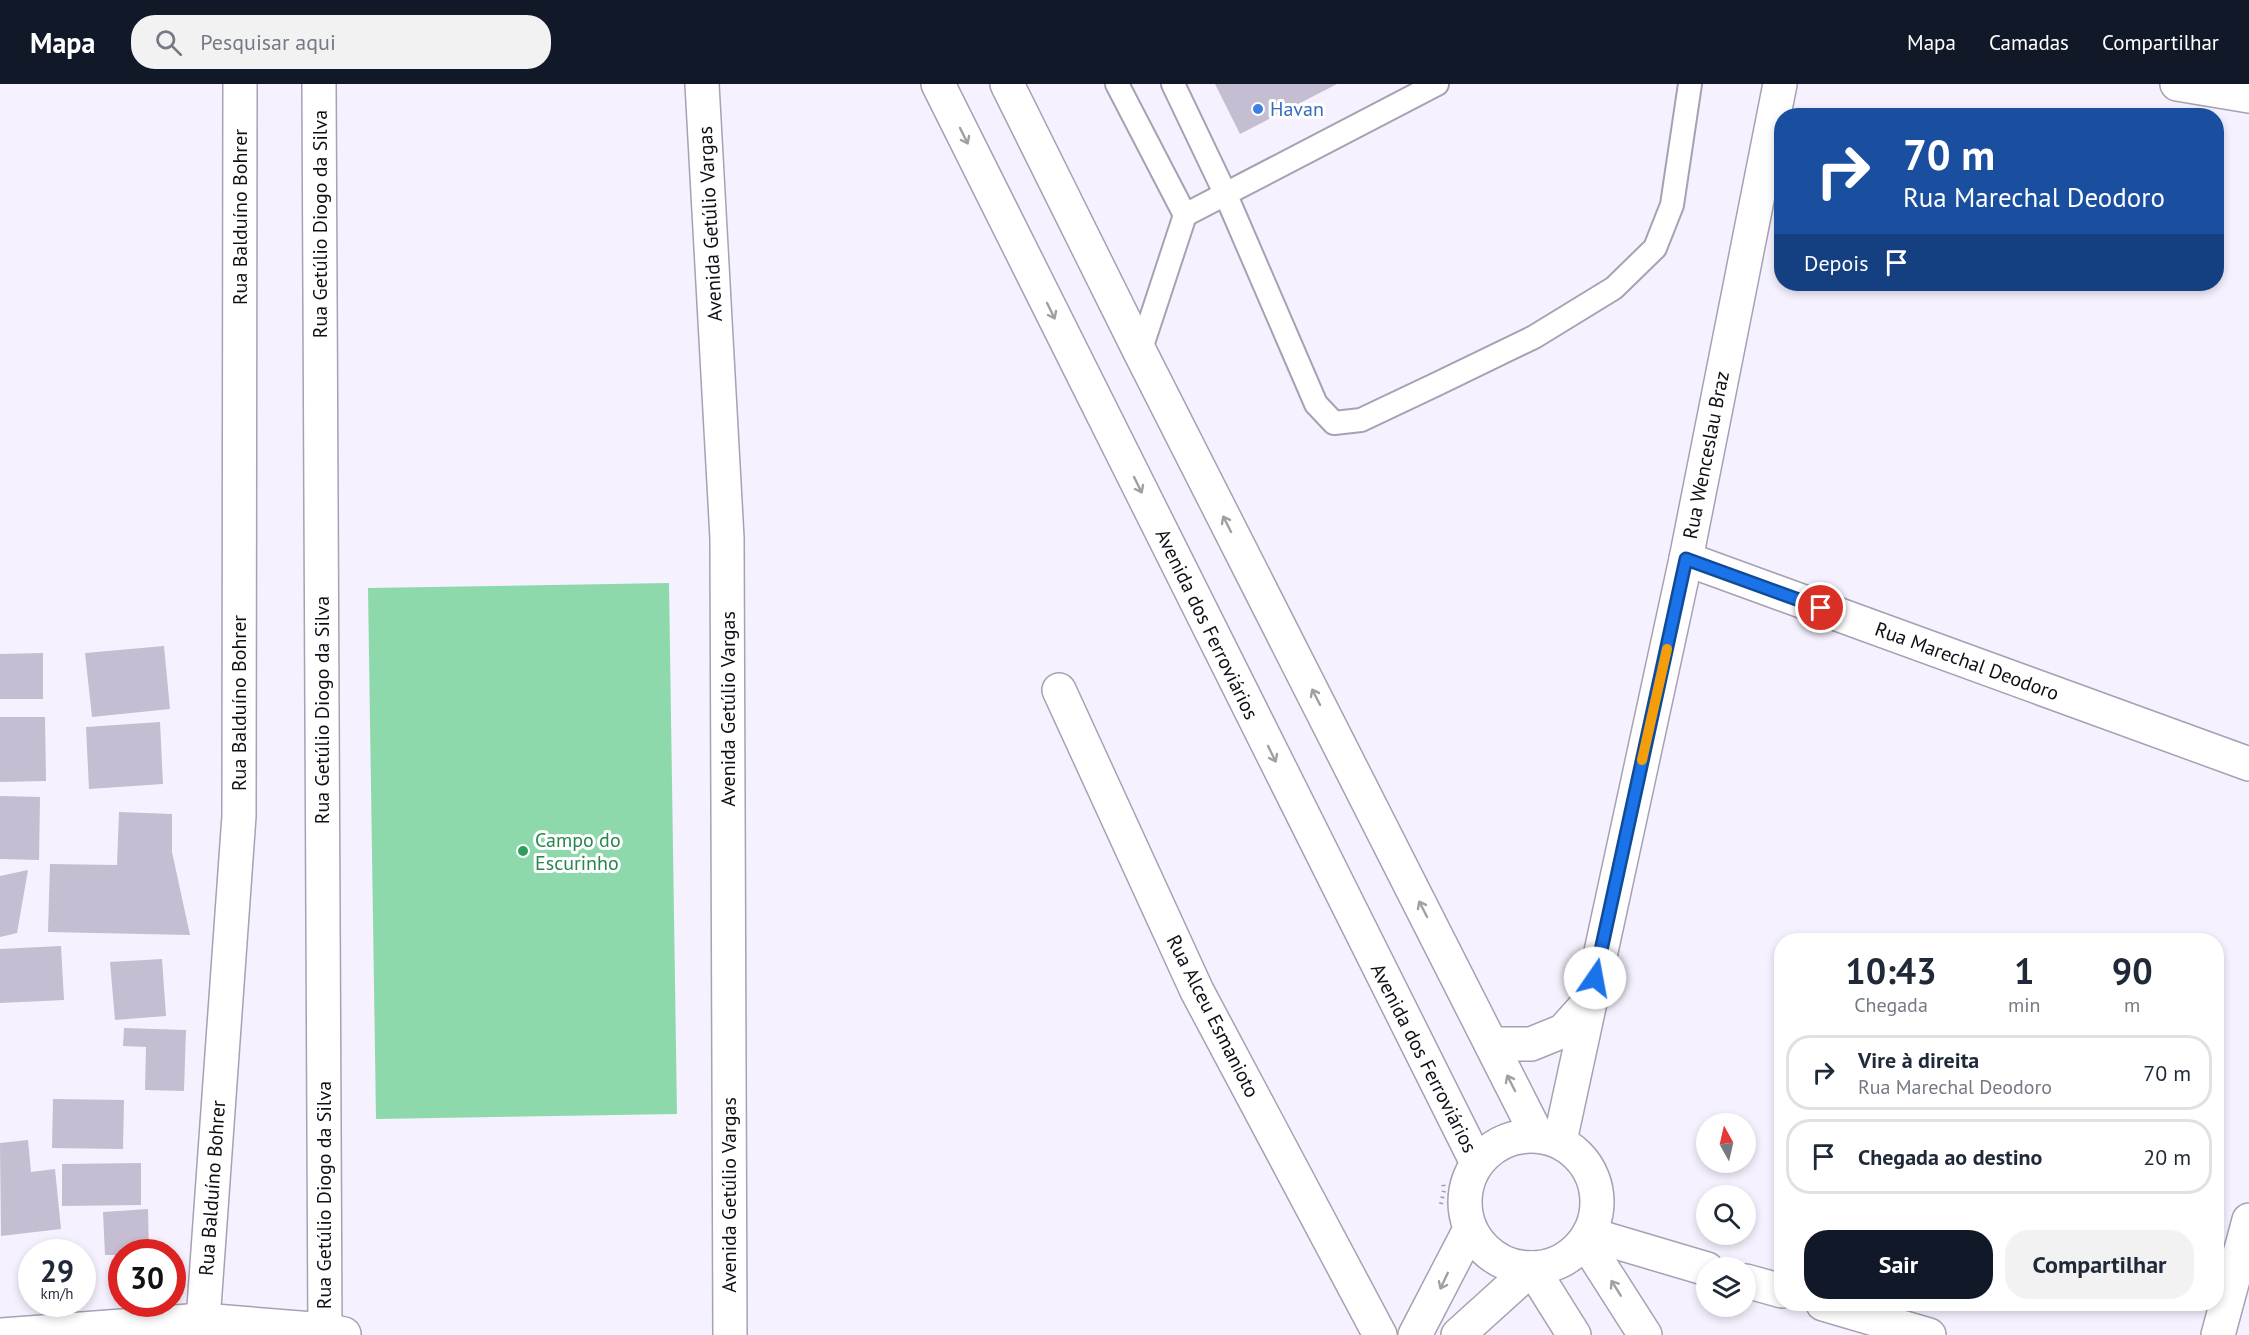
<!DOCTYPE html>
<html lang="pt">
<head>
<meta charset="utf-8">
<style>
	body { margin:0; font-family:"PT Sans",sans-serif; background:#f2f2f3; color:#1f2937; height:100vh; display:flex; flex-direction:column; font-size:22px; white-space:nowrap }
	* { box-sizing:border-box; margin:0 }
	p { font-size:20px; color:#747a83 }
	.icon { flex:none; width:33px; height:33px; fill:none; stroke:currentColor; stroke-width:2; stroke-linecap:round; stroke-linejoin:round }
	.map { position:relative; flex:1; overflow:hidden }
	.details { position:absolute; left:1774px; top:849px; width:450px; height:378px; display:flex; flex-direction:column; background:#fff; border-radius:24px; box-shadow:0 3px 9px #0003 }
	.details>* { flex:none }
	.top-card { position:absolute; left:1774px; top:24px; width:450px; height:183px; border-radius:24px; box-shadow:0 3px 9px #0003; background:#1a4fa0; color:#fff; overflow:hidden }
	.needle { width:39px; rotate:352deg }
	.buttons { position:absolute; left:1696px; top:1029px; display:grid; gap:12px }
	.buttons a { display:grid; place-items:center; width:60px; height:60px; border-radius:50%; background:#fff; box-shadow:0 3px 9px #0003; font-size:30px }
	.speed { position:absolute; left:18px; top:1155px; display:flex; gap:12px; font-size:30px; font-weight:700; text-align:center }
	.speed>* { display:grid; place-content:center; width:78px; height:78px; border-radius:50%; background:#fff; box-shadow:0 3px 9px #0003; line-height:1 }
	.speed small { font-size:15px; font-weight:400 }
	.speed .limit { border:9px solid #d22; background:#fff; color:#111 }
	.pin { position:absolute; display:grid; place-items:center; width:51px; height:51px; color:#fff; margin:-26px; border:3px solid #fff; border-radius:50%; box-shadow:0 2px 6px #0007 }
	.me { position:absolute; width:66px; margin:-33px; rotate:12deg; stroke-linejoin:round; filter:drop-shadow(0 0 4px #0008) }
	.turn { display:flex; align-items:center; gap:21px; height:126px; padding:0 30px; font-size:27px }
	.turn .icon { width:78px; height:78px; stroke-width:2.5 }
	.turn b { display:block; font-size:42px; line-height:51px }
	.then { display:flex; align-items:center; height:57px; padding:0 30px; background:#0003; gap:12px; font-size:22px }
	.eta { display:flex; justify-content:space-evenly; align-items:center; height:102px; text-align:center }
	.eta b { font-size:36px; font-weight:600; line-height:42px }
	.primary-button { display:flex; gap:12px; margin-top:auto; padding:12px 30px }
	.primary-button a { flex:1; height:69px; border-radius:24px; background:#111827; color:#fff; font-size:24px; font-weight:600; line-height:69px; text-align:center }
	.primary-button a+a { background:#f2f2f3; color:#1f2937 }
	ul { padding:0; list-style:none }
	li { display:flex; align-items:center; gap:18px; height:75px; margin:0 12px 9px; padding:0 18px; border:3px solid #e0e1e3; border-radius:24px }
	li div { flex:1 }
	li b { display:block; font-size:22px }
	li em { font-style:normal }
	header { display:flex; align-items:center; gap:36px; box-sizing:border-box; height:84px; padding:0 30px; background:#111827; color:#fff }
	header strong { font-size:28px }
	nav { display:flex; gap:33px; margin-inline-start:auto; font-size:21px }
	.search { width:420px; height:54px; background:#f2f2f3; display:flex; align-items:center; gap:15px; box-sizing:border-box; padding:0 21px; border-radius:24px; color:#747a83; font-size:22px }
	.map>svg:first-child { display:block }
	.green { fill:#8dd9ac }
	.building { fill:#c5bdd1 }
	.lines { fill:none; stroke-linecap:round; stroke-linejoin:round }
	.lane-casing { stroke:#a8a0b3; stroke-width:26 }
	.street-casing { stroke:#a8a0b3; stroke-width:36 }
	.secondary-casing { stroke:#a8a0b3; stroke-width:36 }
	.path { stroke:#a09ca7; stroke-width:4; stroke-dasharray:1.5 4.5; stroke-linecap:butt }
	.lane { stroke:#fff; stroke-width:22 }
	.street { stroke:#fff; stroke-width:33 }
	.secondary { stroke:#fff; stroke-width:33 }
	.oneway { stroke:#a09fa1 }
	.route-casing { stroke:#114b97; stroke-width:15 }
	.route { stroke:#1a73e8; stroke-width:10 }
	.slow { stroke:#f59e0b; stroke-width:10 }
	.shop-dot { fill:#3f7fe0; stroke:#fff; stroke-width:2 }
	.leisure-dot { fill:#2e9e5b; stroke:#fff; stroke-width:2 }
	.labels { text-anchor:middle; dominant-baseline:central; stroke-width:6; stroke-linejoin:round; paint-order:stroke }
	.shop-label { font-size:20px; fill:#366cbe; stroke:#fff; text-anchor:start }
	.street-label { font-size:20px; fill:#110e15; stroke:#fff }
	.leisure-label { font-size:20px; fill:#27864d; stroke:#fff; text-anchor:start }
</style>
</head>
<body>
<header>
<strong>Mapa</strong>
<div class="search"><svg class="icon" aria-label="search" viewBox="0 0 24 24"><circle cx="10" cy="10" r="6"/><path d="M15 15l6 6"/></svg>Pesquisar aqui</div>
<nav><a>Mapa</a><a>Camadas</a><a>Compartilhar</a></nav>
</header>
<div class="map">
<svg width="2249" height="1251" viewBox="0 0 2249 1251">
	<rect width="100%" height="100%" fill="#f6f1fe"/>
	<polygon class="green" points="669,499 677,1030 376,1035 368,504"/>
	<g class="building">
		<polygon points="1215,0 1337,0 1240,50"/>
		<polygon points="164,562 170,625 92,633 85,569"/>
		<polygon points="43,569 43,615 0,615 0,570"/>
		<polygon points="0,633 45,633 46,697 0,698"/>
		<polygon points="160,638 163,700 89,705 86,643"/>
		<polygon points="0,712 40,713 39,776 0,775"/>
		<polygon points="119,728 172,730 172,768 190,851 48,848 50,780 117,781"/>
		<polygon points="28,786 17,849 0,853 0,792"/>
		<polygon points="61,862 64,916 0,919 0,865"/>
		<polygon points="162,875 166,932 115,936 110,878"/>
		<polygon points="124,944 186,946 184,1007 145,1006 146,963 123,962"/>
		<polygon points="53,1015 124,1016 123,1065 52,1064"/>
		<polygon points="28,1056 31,1088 55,1085 61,1145 1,1152 0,1059"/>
		<polygon points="141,1079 141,1121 62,1122 62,1080"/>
		<polygon points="148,1125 149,1168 122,1168 122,1171 105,1171 103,1128"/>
	</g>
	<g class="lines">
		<g class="lane-casing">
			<g id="lane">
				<polyline points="1117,0 1185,131 1140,268"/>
				<polyline points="1173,0 1225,109 1316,320 1334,339 1361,336 1437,300 1534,253 1614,204 1655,164 1672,121 1690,0"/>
				<polyline points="1185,131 1437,0"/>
			</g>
		</g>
		<g class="street-casing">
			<g id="street">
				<polyline points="319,0 325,1251"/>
				<polyline points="702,0 727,454 730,1251"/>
				<polyline points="2177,0 2249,12"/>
				<polyline points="1686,475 2249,680"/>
				<polyline points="1059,606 1197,907 1380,1251"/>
				<polyline points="1491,960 1531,960 1563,947 1590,917"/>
				<polyline points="1560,1057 1686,475 1780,0"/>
				<polyline points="1589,1150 1707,1185"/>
				<polyline points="1746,1197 1782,1207"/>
				<polyline points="1823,1220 1929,1251"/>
				<polyline points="2,1251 202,1236 325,1246 344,1250"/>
				<polyline points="202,1251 239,732 240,0"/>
				<polyline points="1415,1251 1470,1145"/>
				<polyline points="1458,1251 1532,1184"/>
				<polyline points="2218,1251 2249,1136"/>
			</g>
		</g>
		<g class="secondary-casing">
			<g id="secondary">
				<polyline points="938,0 1477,1079"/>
				<polyline points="1007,0 1140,268 1537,1051"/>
				<circle cx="1531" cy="1118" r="66"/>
				<polyline points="1585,1157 1645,1251"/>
				<polyline points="1532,1184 1574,1251"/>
			</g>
		</g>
		<polyline class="path" points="1441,1120 1444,1106 1443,1098"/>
		<use href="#lane" class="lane"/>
		<use href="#street" class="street"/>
		<use href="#secondary" class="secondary"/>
	</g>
	<defs><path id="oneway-shaft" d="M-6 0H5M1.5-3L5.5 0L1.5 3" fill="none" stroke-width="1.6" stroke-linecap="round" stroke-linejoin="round" transform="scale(1.5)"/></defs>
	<g class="oneway">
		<use href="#oneway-shaft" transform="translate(964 52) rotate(64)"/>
		<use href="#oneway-shaft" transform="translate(1051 227) rotate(64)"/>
		<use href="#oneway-shaft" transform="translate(1138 401) rotate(64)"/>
		<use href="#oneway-shaft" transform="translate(1227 440) rotate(-117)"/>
		<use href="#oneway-shaft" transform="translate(1316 613) rotate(-117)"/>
		<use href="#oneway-shaft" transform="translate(1272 670) rotate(64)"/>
		<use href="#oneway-shaft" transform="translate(1423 825) rotate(-117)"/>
		<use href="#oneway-shaft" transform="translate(1511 999) rotate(-117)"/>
		<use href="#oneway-shaft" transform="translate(1444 1197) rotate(115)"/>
		<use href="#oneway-shaft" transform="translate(1616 1204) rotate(-122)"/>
	</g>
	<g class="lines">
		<g class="route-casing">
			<polyline id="route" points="1595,894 1686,475 1821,524"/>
		</g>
		<use href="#route" class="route"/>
		<polyline class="slow" points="1642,676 1667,565"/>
	</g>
	<circle class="shop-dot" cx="1258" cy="25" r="6"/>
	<circle class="leisure-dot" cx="523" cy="767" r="6"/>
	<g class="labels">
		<g class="shop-label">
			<text x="1270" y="25">Havan</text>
		</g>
		<g class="street-label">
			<text transform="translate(240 133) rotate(-90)">Rua Balduíno Bohrer</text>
			<text transform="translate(320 140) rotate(-90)">Rua Getúlio Diogo da Silva</text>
			<text transform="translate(710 140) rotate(-93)">Avenida Getúlio Vargas</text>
			<text transform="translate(1706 371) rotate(-79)">Rua Wenceslau Braz</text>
			<text transform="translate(1207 540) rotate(64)">Avenida dos Ferroviários</text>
			<text transform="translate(1967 577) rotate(20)">Rua Marechal Deodoro</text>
			<text transform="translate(239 619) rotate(-90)">Rua Balduíno Bohrer</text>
			<text transform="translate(728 625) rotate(-90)">Avenida Getúlio Vargas</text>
			<text transform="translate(322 626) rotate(-90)">Rua Getúlio Diogo da Silva</text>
			<text transform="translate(1213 932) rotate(63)">Rua Alceu Esmanioto</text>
			<text transform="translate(1424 974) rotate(63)">Avenida dos Ferroviários</text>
			<text transform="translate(212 1104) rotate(-86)">Rua Balduíno Bohrer</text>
			<text transform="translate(324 1111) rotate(-90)">Rua Getúlio Diogo da Silva</text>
			<text transform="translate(729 1111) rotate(-90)">Avenida Getúlio Vargas</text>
		</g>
		<g class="leisure-label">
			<text x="535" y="756">Campo do<tspan x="535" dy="23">Escurinho</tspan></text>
		</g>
	</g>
</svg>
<div class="buttons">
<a><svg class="needle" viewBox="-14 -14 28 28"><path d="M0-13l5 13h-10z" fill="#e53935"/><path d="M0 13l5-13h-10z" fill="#747a83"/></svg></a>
<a><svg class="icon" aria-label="search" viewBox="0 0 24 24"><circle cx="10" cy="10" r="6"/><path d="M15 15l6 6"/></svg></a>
<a><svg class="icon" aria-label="layers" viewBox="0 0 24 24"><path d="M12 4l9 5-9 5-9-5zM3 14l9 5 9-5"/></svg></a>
</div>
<div class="speed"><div>29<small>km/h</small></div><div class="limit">30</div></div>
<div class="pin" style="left:1821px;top:524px;background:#d93025"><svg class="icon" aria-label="arrive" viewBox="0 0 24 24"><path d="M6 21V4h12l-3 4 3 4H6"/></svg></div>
<svg class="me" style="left:1595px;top:894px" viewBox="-20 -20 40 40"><circle r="19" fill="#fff"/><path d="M0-13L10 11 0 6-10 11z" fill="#1a73e8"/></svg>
<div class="top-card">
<div class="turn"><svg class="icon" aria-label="right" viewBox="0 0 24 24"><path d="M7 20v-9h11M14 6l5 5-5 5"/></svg><div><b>70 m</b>Rua Marechal Deodoro</div></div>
<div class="then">Depois<svg class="icon" aria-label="arrive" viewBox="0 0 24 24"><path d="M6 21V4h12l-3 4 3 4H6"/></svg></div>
</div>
<section class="details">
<div class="eta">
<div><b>10:43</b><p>Chegada</p></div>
<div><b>1</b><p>min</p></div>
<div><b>90</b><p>m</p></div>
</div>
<ul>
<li><svg class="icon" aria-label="right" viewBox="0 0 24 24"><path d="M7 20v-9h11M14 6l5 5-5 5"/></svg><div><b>Vire à direita</b><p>Rua Marechal Deodoro</p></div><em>70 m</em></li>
<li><svg class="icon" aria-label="arrive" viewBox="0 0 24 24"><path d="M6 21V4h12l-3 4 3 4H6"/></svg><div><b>Chegada ao destino</b></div><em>20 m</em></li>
</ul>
<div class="primary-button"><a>Sair</a><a>Compartilhar</a></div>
</section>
</div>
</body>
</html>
